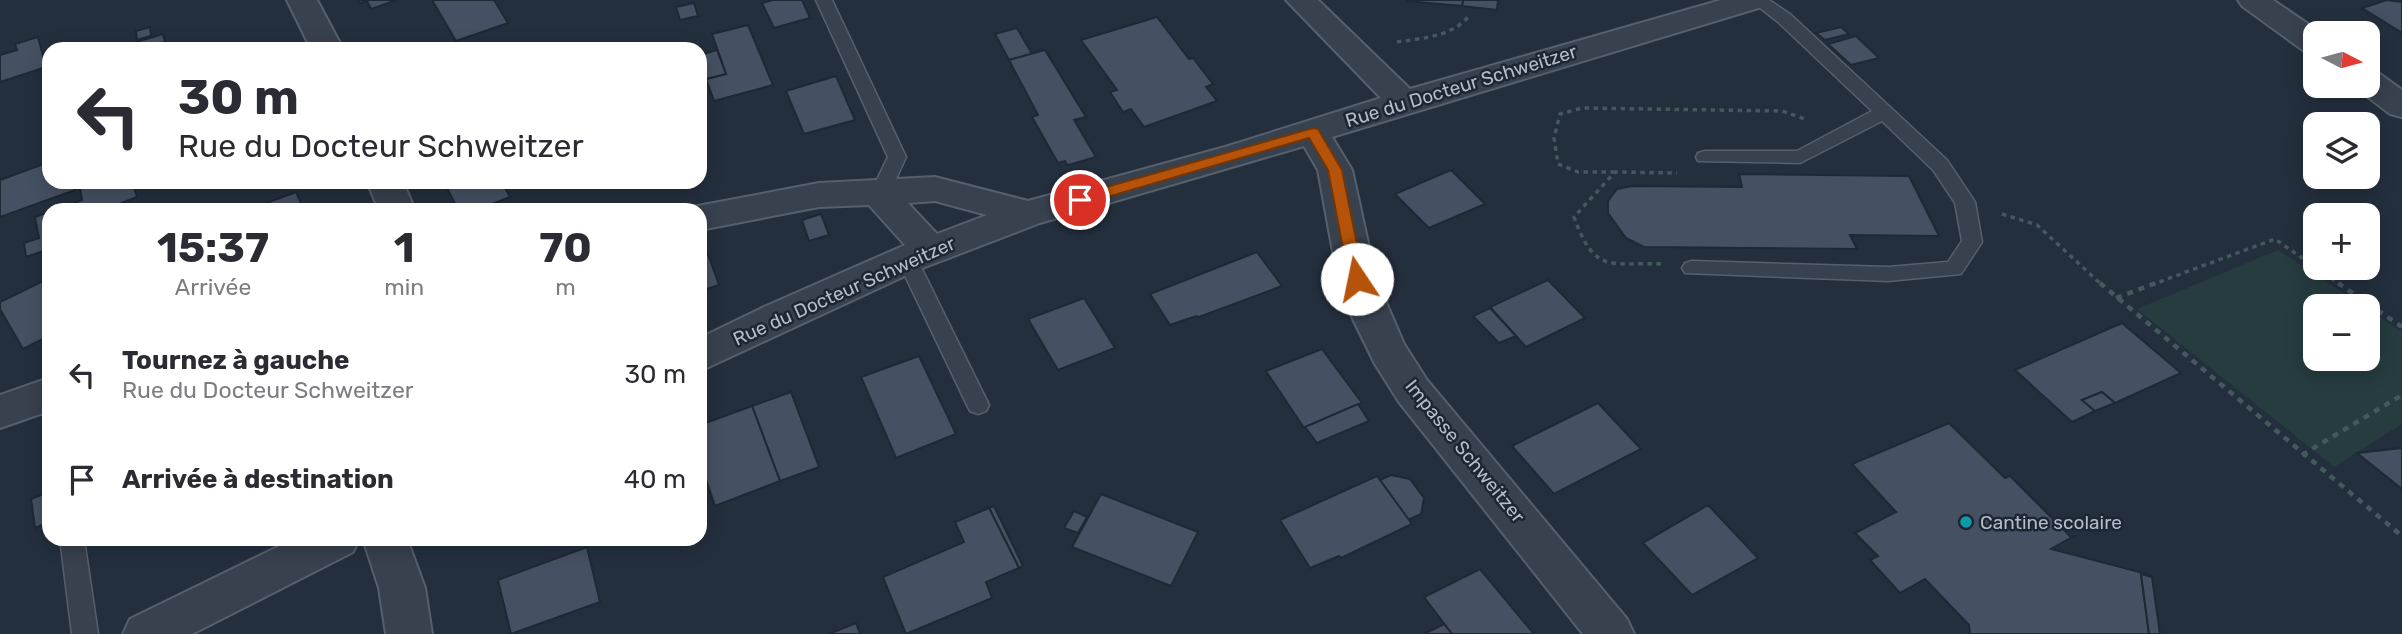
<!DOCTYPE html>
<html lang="fr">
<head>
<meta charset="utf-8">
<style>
	body { margin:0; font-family:Rubik,sans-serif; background:#f7f7f7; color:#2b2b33; height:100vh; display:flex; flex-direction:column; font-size:26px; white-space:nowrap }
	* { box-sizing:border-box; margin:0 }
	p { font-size:23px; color:#7c7c81 }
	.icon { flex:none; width:38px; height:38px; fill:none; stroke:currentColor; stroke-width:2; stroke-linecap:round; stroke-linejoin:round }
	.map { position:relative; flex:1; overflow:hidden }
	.panel { position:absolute; left:42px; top:203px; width:665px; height:343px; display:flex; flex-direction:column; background:#fff; border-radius:21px; box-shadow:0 4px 18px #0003 }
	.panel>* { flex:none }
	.guide { position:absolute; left:42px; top:42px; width:665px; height:147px; border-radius:21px; box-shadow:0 4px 18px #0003; background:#fff; color:#2b2b33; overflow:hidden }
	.needle { width:46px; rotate:96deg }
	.controls { position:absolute; left:2303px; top:21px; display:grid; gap:14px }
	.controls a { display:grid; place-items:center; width:77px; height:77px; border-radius:14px; background:#fff; box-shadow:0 4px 18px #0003; font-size:35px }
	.pin { position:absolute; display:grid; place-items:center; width:60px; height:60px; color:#fff; margin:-30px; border:4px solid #fff; border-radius:50%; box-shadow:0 2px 7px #0007 }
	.me { position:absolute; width:77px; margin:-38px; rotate:349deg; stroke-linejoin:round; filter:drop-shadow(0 0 5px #0008) }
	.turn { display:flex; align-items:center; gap:24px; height:147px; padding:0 21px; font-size:32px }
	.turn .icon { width:91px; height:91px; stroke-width:2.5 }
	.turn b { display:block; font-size:49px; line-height:60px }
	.eta { display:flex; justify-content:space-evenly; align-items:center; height:119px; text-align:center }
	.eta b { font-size:42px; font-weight:700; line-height:49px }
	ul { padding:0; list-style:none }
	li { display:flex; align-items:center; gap:21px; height:105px; padding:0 21px }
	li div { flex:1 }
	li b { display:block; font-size:26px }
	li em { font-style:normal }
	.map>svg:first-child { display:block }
	.green { fill:#263c3f }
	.building { fill:#455162; stroke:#1f2835; stroke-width:2 }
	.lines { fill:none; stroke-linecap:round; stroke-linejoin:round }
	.lane-casing { stroke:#565f6c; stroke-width:3 }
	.street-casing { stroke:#565f6c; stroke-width:4 }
	.path-far1 { stroke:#44595c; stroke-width:3.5; stroke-dasharray:4.5 4.5; stroke-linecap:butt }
	.path { stroke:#44595c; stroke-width:4.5; stroke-dasharray:6 6; stroke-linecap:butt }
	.lane { fill:#38414e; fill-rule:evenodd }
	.street { fill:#38414e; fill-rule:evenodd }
	.route { fill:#b45309; stroke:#753606; stroke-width:2 }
	.culture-dot { fill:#0f9aa8; stroke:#1d2633; stroke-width:2.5 }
	.labels { text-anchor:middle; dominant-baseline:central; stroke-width:5; stroke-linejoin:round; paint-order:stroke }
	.street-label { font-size:19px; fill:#b4bcc9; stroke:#1d2633 }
	.poi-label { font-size:19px; fill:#b4bcc9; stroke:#1d2633; text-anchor:start }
</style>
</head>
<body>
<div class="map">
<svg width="2402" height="634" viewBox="0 0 2402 634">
	<rect width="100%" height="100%" fill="#242f3e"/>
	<polygon class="green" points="2278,250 2363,306 2315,306 2315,359 2368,359 2368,309 2402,332 2402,424 2334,467 2137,309"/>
	<g class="building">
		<polygon points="358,0 397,0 371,9 367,1 359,3"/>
		<polygon points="432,0 494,0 508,23 456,41"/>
		<polygon points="773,0 802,0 810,18 774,28 762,3"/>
		<polygon points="1463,0 1498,0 1497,10 1462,6"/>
		<polygon points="1463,0 1462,6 1407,1 1407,0"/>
		<polygon points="2387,0 2402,2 2402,33 2362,8"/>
		<polygon points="694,3 698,16 680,20 676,7"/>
		<polygon points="1157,17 1189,59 1193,58 1213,84 1206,87 1217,101 1144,127 1131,109 1123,112 1110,92 1117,90 1081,40"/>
		<polygon points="748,25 773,85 714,101 706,79 726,74 712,34"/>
		<polygon points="150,27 151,36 137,40 136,31"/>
		<polygon points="1841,27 1849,34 1825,40 1816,33"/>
		<polygon points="1017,28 1032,54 1009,60 995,34"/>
		<polygon points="163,34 165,42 135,49 133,43"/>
		<polygon points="1856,36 1879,58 1851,65 1828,44"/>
		<polygon points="38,37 46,67 0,82 0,55 17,50 15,44"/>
		<polygon points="717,50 726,74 706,79 700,55"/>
		<polygon points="1045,50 1086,117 1074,120 1096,157 1072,164 1067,165 1065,161 1058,163 1032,117 1038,115 1009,60"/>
		<polygon points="836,76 855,120 804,134 786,91"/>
		<polygon points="49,162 49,182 73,182 75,190 0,217 0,180"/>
		<polygon points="1451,170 1485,204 1429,228 1395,194"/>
		<polygon points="1739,174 1909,176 1939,236 1850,235 1857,249 1644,247 1626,238 1608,213 1608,201 1617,189 1632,186 1742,187"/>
		<polygon points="98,182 132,182 137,197 121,203 123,210 55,210 82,200 80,188"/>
		<polygon points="444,182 502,182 510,197 477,210 458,210"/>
		<polygon points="296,192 304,210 248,210"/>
		<polygon points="49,212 49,249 26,257 24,243 39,238 35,217"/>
		<polygon points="821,214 829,235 809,241 802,220"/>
		<polygon points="1257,252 1282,286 1199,317 1196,316 1170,325 1150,294"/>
		<polygon points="708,254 719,285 700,291 700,257"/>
		<polygon points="1548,280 1585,318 1526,347 1490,307"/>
		<polygon points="43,281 49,291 49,336 23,349 0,309 0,302"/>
		<polygon points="1084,298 1115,348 1058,370 1028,319"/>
		<polygon points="1490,308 1516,336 1499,343 1473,316"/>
		<polygon points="2122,323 2181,373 2115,403 2102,392 2082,400 2095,411 2072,422 2015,370"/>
		<polygon points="1322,349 1362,403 1304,428 1266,371"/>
		<polygon points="919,356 956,434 896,458 861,377"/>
		<polygon points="791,392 819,467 780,481 752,406"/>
		<polygon points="2102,392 2115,403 2095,411 2082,400"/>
		<polygon points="1598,403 1641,449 1554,494 1512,446"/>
		<polygon points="1358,404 1369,421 1317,443 1305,427"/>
		<polygon points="752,406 780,481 715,506 700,462 700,425"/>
		<polygon points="1949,423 2005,478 2010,476 2070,536 2074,536 2051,549 2151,575 2152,577 2141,574 2149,634 1970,634 1969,625 1925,579 1900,593 1870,560 1878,556 1855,533 1896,512 1852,464"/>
		<polygon points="2402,448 2402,489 2357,453"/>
		<polygon points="49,470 49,522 35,528 31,499 46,493 43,473"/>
		<polygon points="1391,475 1410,479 1424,498 1421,514 1408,520 1380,480"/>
		<polygon points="1377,476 1412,524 1341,558 1339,556 1310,568 1280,520"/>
		<polygon points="1101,494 1198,532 1171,586 1072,547"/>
		<polygon points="1708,505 1758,558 1692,595 1643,543"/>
		<polygon points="994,506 1023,566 1019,568 989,508"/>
		<polygon points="989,508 1019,568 986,582 992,598 906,634 883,577 964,542 955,522"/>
		<polygon points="1074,511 1087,517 1078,533 1064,528"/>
		<polygon points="587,547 600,602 511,634 498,580"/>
		<polygon points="1480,569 1534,634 1452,634 1424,597"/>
		<polygon points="2141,574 2152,577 2160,634 2149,634"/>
		<polygon points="856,623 860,634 829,634"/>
		<polygon points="1444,624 1452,634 1424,634"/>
	</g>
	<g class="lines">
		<g class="lane-casing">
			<g id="lane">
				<polygon points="816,0 832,0 906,157 887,199 873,199 870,194 888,157"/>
				<polygon points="1750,0 1769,0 1790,14 1947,160 1975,202 1982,242 1961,274 1888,281 1685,273 1682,268 1685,263 1692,261 1888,267 1948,262 1962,241 1955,203 1933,170 1882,121 1800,163 1698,161 1696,157 1698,153 1705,151 1797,151 1872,111 1778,22"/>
				<polygon points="907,252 914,254 917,259 989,405 986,411 978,414 970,411 967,405 897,259 900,254"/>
				<polygon points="64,539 82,539 85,546 98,634 72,634 61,546"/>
			</g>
		</g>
		<g class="street-casing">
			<g id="street">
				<polygon points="287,0 317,0 343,49 311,49"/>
				<path d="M1286,0h32l92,89 311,-89h48l-4,6 -433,131 20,33 24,109 28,65 23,36 200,239 7,15h-51l-184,-232 -24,-38 -22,-45 -15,-40 -20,-109 -14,-24 -264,77 -120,46 -220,102v-33l64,-31 141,-62 -36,-40 -50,2 -119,23v-20h-14l1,-2 132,-25 116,-6 93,24 197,-54 156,-49zM935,201l52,14 -50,19 -29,-31z"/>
				<polygon points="2238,0 2273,0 2321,33 2315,33 2315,54 2304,51 2242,6"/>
				<polygon points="2368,71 2380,74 2402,90 2402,117 2390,114 2356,88 2355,86 2368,86"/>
				<polygon points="367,182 403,182 415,210 379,210"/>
				<polygon points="49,378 49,411 0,428 0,395"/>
				<polygon points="294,539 359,539 353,552 192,634 123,634 130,619"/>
				<polygon points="363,539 407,539 425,588 432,634 386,634 379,588"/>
			</g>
		</g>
		<g class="path-far1">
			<path d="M1397,42c26,-4 54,-5 72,-26"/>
			<polyline points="1615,172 1578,172 1558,164 1554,138 1560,114 1582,108 1782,111 1805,119"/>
			<polyline points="2002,214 2037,225 2102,285"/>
			<path d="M1661,264c-51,-2 -66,11 -87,-47l41,-45 62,1"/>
			<polyline points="2316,268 2341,285"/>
			<polyline points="2151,285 2275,239 2315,267"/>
		</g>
		<g class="path">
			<polyline points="2100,283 2402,536"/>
			<polyline points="2338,283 2402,327"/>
			<polyline points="2116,298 2156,283"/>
			<polyline points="2302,455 2402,395"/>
		</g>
		<use href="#lane" class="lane"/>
		<use href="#street" class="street"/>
	</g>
	<polygon class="route" points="1313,128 1318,129 1342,170 1364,279 1357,285 1349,279 1328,170 1309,138 1080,205 1073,200 1075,196"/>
	<circle class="culture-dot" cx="1966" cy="522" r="7"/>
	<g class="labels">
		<g class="street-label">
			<text transform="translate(1461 86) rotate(-17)">Rue du Docteur Schweitzer</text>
			<text transform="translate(844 291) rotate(-24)">Rue du Docteur Schweitzer</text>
			<text transform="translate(1465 451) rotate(51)">Impasse Schweitzer</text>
		</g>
		<g class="poi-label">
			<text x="1980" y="522">Cantine scolaire</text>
		</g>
	</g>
</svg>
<div class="controls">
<a><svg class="needle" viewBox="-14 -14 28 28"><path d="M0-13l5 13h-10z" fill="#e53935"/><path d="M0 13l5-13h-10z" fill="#7c7c81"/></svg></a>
<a><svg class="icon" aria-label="layers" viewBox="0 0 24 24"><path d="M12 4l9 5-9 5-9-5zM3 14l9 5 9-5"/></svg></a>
<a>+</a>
<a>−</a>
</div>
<div class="pin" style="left:1080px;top:200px;background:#d93025"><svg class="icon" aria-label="arrive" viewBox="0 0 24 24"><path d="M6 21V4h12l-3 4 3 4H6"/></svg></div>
<svg class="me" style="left:1357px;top:279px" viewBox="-20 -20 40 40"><circle r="19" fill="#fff"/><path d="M0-13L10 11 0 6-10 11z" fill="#b45309"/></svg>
<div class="guide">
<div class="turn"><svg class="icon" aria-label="left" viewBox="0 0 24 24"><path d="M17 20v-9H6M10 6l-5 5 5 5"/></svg><div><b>30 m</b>Rue du Docteur Schweitzer</div></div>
</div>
<section class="panel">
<div class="eta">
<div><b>15:37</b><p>Arrivée</p></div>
<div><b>1</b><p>min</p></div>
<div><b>70</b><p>m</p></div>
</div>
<ul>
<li><svg class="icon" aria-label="left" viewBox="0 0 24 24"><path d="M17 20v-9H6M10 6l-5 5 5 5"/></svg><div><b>Tournez à gauche</b><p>Rue du Docteur Schweitzer</p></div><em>30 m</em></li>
<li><svg class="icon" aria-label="arrive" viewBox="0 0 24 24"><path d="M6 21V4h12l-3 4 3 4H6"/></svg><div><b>Arrivée à destination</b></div><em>40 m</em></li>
</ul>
</section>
</div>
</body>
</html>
